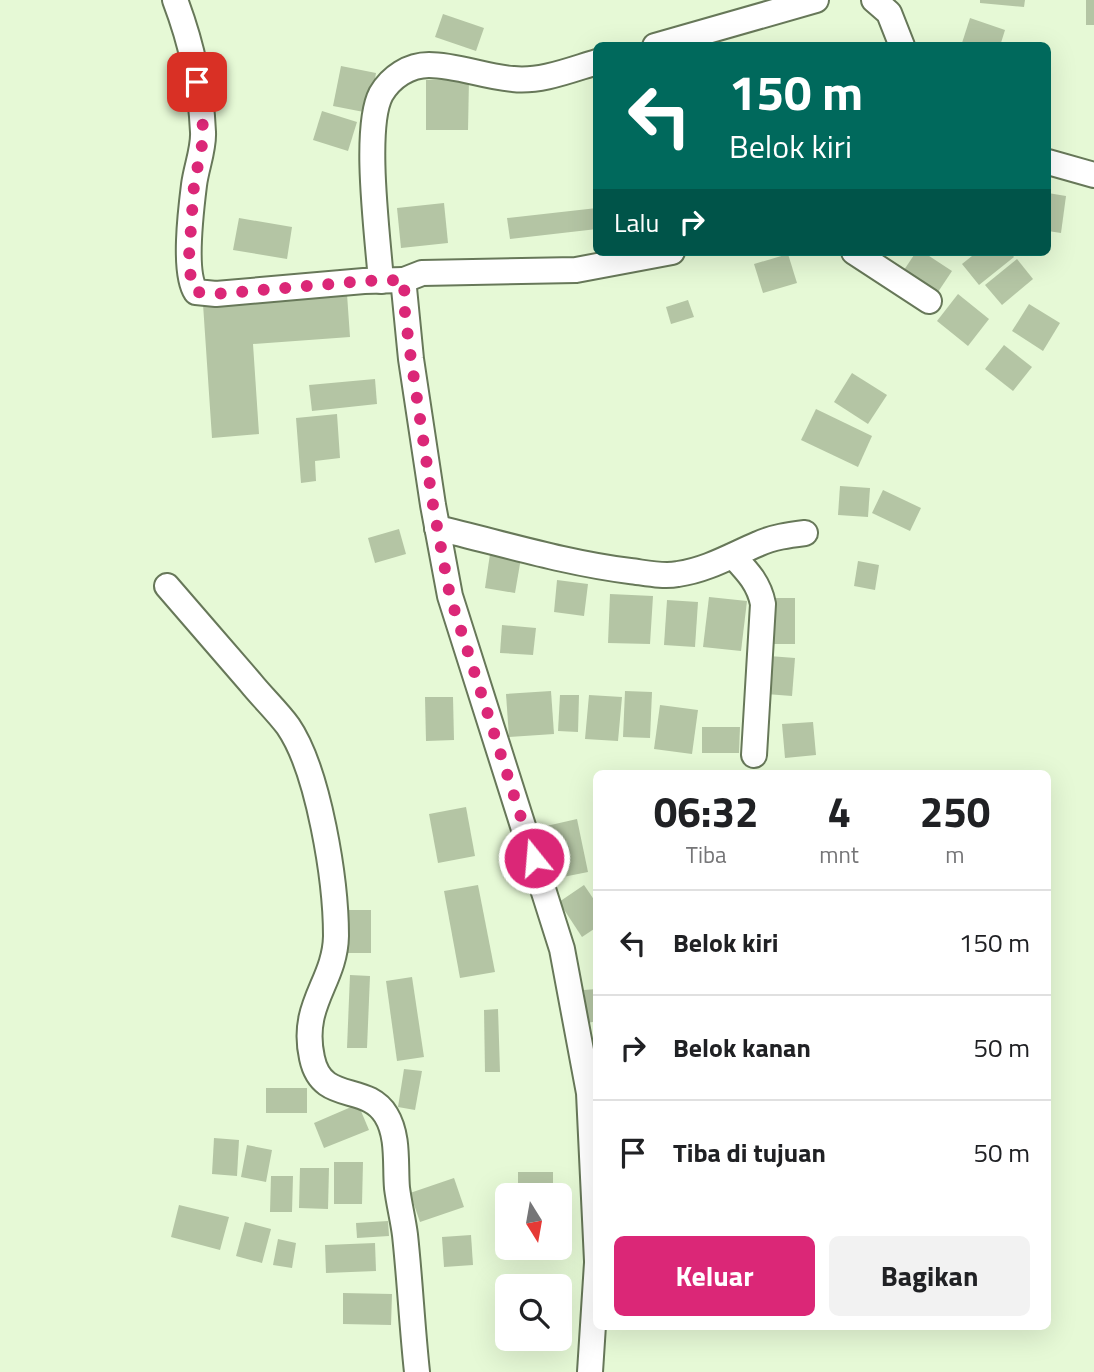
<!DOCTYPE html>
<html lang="id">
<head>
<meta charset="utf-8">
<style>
	body { margin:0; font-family:"Titillium Web",sans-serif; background:#f2f2f2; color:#202124; height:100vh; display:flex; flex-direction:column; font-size:26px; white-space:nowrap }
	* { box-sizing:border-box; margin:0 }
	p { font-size:23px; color:#757577 }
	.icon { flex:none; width:38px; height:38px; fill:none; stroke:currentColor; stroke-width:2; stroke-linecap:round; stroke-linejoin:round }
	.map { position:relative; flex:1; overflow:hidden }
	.details { position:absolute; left:593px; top:770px; width:458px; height:560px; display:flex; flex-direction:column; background:#fff; border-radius:10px; box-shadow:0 7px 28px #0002 }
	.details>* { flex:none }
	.top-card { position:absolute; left:593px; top:42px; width:458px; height:214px; border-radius:10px; box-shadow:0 7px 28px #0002; background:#00695c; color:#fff; overflow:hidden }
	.needle { width:46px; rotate:169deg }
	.buttons { position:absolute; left:495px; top:1183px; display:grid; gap:14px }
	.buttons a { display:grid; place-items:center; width:77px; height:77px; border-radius:10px; background:#fff; box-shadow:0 7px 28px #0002; font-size:35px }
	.pin { position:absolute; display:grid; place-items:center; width:60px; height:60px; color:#fff; margin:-30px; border-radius:14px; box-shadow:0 4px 10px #0006 }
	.me { position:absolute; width:77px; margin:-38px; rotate:343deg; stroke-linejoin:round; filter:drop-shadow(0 0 5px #0008) }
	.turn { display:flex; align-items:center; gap:24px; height:147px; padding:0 21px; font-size:32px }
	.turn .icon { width:91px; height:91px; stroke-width:2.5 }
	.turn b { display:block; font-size:49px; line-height:60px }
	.then { display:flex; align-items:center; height:66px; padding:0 21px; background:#0003; gap:14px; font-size:26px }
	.eta { display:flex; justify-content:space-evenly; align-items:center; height:119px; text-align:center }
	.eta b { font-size:42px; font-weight:700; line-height:49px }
	.primary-button { display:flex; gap:14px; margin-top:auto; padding:14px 21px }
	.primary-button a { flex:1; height:80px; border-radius:10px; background:#db2777; color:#fff; font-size:28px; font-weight:700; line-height:80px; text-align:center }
	.primary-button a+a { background:#f2f2f2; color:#202124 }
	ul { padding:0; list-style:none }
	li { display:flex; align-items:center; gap:21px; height:105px; padding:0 21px; border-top:2px solid #e0e0e0 }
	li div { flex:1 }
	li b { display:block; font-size:26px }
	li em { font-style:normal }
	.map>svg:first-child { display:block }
	.building { fill:#b4c5a4 }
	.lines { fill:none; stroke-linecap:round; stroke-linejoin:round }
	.minor-casing { stroke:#677859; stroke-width:28 }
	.minor { stroke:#fff; stroke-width:24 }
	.route { stroke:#db2777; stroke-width:12; stroke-dasharray:0 21.6 }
</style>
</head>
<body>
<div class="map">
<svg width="1094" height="1372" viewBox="0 0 1094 1372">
	<rect width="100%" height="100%" fill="#e6f9d6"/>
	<g class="building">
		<polygon points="980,0 1025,0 1024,7 980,3"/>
		<rect x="1086" y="0" width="8" height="25"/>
		<polygon points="443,14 484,28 476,51 435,37"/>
		<polygon points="970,18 1005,30 1000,46 970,46 962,43"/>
		<polygon points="341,66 376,73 369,113 333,106"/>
		<polygon points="469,79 468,130 426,130 426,80"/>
		<polygon points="322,111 357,122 348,151 313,140"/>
		<polygon points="1048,193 1066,196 1061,233 1048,231"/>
		<polygon points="444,203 448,243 401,248 397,208"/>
		<polygon points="597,208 597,229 510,239 507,218"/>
		<polygon points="239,218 292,227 287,259 233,250"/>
		<polygon points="916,252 923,252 952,271 938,292 904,270"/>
		<polygon points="977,252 1010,252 1014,257 979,285 962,264"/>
		<polygon points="788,254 797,283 763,293 754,264"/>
		<polygon points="1017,259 1033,279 1002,305 985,285"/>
		<polygon points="347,294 350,337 253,344 259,434 212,438 203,304"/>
		<polygon points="958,294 989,319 968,346 937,321"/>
		<polygon points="688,300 694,317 671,324 666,307"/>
		<polygon points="1029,304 1060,323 1043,351 1012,331"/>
		<polygon points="1004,345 1032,367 1013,391 985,369"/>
		<polygon points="852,373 887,395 868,424 834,402"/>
		<polygon points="375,379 377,404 312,411 309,385"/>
		<polygon points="816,409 872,436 858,467 801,440"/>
		<polygon points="337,414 340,458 315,461 316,481 301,483 296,418"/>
		<polygon points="840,486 870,488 868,517 838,515"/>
		<polygon points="883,490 921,508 910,531 872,513"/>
		<polygon points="399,529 406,554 375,563 368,538"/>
		<polygon points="490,554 521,558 515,593 485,588"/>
		<polygon points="858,561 879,565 875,590 854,586"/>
		<polygon points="557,580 588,584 584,616 554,612"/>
		<polygon points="610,594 653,596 650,644 608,643"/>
		<polygon points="709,597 747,601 741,651 703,647"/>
		<polygon points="772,598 795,598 795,644 773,644"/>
		<polygon points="667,600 698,602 695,647 664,645"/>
		<polygon points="502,625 536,628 533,655 500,653"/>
		<polygon points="769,656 795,658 792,696 766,694"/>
		<polygon points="551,691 554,734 509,737 506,694"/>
		<polygon points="625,691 652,692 650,738 623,737"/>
		<polygon points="560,695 579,695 578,732 558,731"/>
		<polygon points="589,695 622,697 618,741 585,739"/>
		<polygon points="425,697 453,697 454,740 426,741"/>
		<polygon points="660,705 698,710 692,754 654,749"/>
		<polygon points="813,722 816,755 785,758 782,724"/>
		<polygon points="702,727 740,727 739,753 702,753"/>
		<polygon points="466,807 475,856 438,863 429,814"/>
		<polygon points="577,819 588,872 553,879 542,827"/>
		<polygon points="478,885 495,972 460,978 444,891"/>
		<polygon points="584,885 597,904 597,927 582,937 559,902"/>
		<rect x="342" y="910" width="29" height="43"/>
		<polygon points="350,975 370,976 367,1048 347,1048"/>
		<polygon points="412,977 424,1057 397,1061 386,981"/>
		<polygon points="597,989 597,1021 588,1023 584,990"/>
		<polygon points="498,1009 500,1072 485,1072 484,1010"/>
		<polygon points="404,1069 422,1071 415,1110 398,1107"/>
		<rect x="266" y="1088" width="41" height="25"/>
		<polygon points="358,1104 369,1130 324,1148 314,1123"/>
		<polygon points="214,1138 239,1140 237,1176 212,1174"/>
		<polygon points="247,1145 272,1150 266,1182 241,1177"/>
		<polygon points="334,1162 363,1162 362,1204 334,1204"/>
		<polygon points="300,1168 329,1168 328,1209 299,1208"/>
		<rect x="518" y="1172" width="35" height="23"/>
		<polygon points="271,1176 293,1176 292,1212 270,1212"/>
		<polygon points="454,1178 464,1207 420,1222 410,1193"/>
		<polygon points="179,1205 229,1217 220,1250 171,1237"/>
		<polygon points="388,1221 389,1236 357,1238 356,1223"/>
		<polygon points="245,1222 271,1229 262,1263 236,1256"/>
		<polygon points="471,1235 473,1265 444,1267 442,1237"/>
		<polygon points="278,1239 296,1243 292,1268 273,1265"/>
		<polygon points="375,1243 376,1271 326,1273 325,1245"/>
		<polygon points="508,1285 508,1340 499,1341 495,1286"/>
		<polygon points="343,1293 392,1294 391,1325 343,1324"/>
	</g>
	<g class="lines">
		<g class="minor-casing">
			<g id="minor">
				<path d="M175,0c16,42 26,86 28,132 1,17 -7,36 -9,53 -3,24 -11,88 2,107l20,2 148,-13 40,-1"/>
				<polyline points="874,0 889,13 902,46"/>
				<polyline points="655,46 816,0"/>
				<polyline points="1048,162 1094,175"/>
				<polyline points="854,252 929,301"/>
				<path d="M381,281c-3,-42 -18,-153 0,-187 10,-17 28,-29 48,-29 28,0 56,12 84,14 28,3 57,-9 84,-17"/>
				<path d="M437,528c64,15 128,35 193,43 16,2 33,6 48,3 29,-4 54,-19 80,-30 15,-7 31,-9 47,-11"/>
				<path d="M733,556c14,15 26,27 30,48l-9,151"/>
				<path d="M167,586c28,32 55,64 83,96 12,15 27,29 38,44 31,45 48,155 48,210 -1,47 -36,68 -24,122 10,47 54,24 74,57 13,21 9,50 11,73 2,16 6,31 8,47 5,46 7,91 12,137"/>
				<polyline points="597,1261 589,1093 562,949 450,596 433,505 411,359 404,288 404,280 422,273 576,270 672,252"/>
				<polyline points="590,1372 597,1263"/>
			</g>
		</g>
		<use href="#minor" class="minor"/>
	</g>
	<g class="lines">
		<polyline class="route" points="197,82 204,135 194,185 189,256 191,281 196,292 216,294 364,281 404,280 405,314 411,359 433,505 450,596 534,858"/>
	</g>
</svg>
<div class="buttons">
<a><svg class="needle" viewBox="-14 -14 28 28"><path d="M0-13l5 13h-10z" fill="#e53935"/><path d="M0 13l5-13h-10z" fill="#757577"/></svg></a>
<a><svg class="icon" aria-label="search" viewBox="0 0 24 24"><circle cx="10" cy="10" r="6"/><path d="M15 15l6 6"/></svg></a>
</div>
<div class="pin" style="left:197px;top:82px;background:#d93025"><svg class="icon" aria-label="arrive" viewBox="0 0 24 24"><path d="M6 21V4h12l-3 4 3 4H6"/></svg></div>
<svg class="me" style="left:534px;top:858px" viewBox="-20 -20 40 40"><circle r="17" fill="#db2777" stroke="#fff" stroke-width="3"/><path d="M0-11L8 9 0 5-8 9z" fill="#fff"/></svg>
<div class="top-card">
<div class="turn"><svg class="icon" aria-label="left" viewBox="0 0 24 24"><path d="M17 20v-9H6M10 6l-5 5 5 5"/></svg><div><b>150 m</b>Belok kiri</div></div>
<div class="then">Lalu<svg class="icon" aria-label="right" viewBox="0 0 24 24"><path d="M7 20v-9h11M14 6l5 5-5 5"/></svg></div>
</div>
<section class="details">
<div class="eta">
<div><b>06:32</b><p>Tiba</p></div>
<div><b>4</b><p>mnt</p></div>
<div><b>250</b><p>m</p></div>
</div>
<ul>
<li><svg class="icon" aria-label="left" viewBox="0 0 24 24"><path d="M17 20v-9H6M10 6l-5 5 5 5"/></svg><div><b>Belok kiri</b></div><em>150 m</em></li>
<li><svg class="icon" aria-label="right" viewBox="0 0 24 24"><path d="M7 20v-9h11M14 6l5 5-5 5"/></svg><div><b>Belok kanan</b></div><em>50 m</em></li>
<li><svg class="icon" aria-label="arrive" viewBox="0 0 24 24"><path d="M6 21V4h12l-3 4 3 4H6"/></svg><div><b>Tiba di tujuan</b></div><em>50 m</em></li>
</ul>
<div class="primary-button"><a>Keluar</a><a>Bagikan</a></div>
</section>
</div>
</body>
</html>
